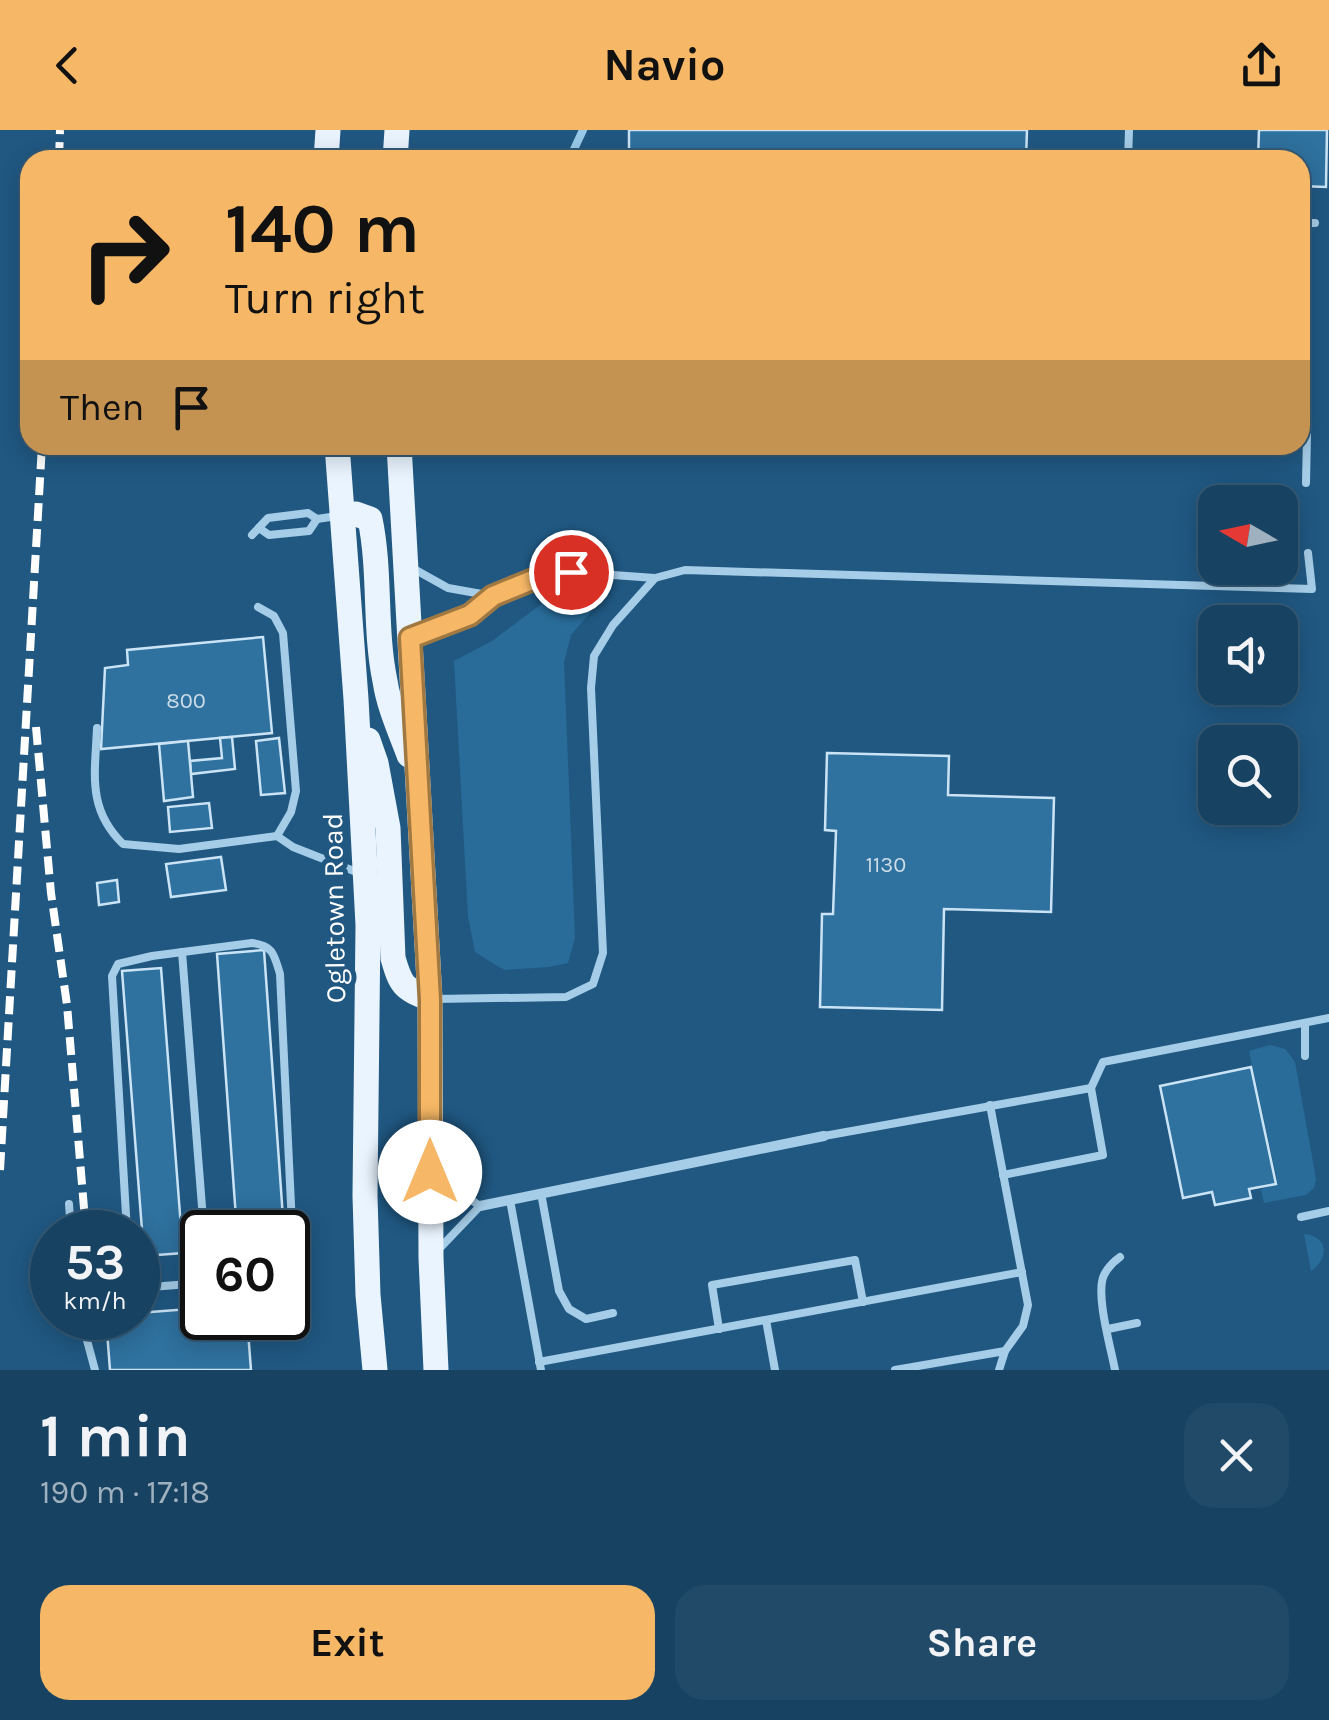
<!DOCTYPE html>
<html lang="en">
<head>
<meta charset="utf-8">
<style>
	body { margin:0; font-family:Karla,sans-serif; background:#214968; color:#f1f3f6; height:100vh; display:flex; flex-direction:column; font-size:38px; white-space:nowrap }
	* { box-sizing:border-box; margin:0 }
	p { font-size:32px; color:#9fb0be }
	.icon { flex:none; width:55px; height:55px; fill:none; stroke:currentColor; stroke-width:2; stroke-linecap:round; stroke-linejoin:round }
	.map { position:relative; height:1240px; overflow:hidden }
	.panel { display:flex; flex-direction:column; background:#184262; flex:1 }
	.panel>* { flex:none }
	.top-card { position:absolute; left:20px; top:20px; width:1290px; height:305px; border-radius:30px; box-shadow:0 5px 25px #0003,0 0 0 2px #365b77; background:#f6b866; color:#111; overflow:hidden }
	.needle { width:65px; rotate:279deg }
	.fabs { position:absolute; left:1198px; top:355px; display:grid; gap:20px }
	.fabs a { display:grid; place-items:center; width:100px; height:100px; border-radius:20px; background:#184262; box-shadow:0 5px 25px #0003,0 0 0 2px #365b77; font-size:50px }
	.speed { position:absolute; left:30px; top:1080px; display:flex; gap:20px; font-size:50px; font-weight:700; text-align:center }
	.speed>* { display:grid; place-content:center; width:130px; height:130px; border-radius:50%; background:#184262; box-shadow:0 5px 25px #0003,0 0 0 2px #365b77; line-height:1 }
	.speed small { font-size:25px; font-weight:400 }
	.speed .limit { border:5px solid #111; border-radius:15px; background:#fff; color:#111 }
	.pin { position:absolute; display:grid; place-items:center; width:85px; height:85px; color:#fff; margin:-42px; border:5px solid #fff; border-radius:50%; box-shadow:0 2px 10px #0007 }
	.me { position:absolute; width:110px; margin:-55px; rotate:0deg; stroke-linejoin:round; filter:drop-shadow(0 0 8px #0008) }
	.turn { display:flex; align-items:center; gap:35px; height:210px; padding:0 40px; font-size:45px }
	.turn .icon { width:130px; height:130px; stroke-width:2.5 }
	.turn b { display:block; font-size:70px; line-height:85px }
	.then { display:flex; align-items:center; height:95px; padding:0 40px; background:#0003; gap:20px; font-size:38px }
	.round { display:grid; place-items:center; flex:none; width:105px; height:105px; border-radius:30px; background:#214968 }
	.summary { display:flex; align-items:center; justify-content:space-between; height:170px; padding:0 40px }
	h1 { font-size:60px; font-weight:700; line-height:75px }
	.cta { display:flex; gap:20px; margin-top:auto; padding:20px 40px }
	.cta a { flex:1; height:115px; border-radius:30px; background:#f6b866; color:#111; font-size:40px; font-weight:700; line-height:115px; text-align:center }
	.cta a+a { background:#214968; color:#f1f3f6 }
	header { display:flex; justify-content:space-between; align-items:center; height:130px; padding:0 40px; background:#f6b866; color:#111; font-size:45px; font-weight:700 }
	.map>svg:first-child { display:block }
	.green { fill:#296c9a }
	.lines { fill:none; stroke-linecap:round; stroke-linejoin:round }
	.stream { stroke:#99caea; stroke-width:8 }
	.building { fill:#2f719f; stroke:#cae4f6; stroke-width:2.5 }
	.service { stroke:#a6cde8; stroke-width:8 }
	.minor { stroke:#a6cde8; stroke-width:10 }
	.primary { stroke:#e9f4fe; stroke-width:25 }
	.rail { stroke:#fff; stroke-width:8; stroke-dasharray:18 8; stroke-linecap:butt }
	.route-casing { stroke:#a07842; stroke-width:25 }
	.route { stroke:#f6b866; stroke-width:18 }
	.labels { text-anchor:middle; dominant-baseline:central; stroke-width:10; stroke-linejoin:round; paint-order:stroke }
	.number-label { font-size:22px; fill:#cbdce7 }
	.street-label { font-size:28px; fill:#fff; stroke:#205882 }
</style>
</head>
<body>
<header><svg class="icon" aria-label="back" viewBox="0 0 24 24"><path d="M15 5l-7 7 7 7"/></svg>Navio<svg class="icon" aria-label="share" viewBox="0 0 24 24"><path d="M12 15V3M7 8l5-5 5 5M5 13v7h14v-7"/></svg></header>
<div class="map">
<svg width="1329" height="1240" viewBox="0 0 1329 1240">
	<rect width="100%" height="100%" fill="#205882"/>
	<g class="green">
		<polygon points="556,463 589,464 597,469 590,483 571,505 564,532 575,808 568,833 549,837 504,840 475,822 468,786 454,531 492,511"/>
		<polygon points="1270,915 1285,919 1295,932 1316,1049 1314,1058 1306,1065 1264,1073 1261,1059 1278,1054 1249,921"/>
		<path d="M1304,1104c25,2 25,25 7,37z"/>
	</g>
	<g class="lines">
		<polyline class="stream" points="569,30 583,0"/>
	</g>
	<g class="building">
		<polygon points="629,0 1027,0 1026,30 629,30"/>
		<polygon points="1259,0 1327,0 1326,57 1300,56 1300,30 1258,30"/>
		<polygon points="263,507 272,603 101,619 105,538 128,535 127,520"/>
		<polygon points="232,607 235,639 191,644 190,631 222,628 220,608"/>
		<polygon points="279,608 285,663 261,665 256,611"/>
		<polygon points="188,611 193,667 164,671 159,614"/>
		<polygon points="827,623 949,626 948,665 1054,668 1051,782 944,779 942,880 820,877 822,784 833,784 836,701 825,700"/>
		<polygon points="209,673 212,698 170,702 168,677"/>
		<polygon points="221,727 226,760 171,767 166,734"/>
		<polygon points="117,750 119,772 99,775 97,753"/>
		<polygon points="264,820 284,1102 237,1102 217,824"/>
		<polygon points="161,838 183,1123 144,1126 122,841"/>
		<polygon points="1251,937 1276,1054 1249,1059 1251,1068 1215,1075 1212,1062 1183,1068 1160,956"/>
		<polygon points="202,1178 202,1188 247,1188 251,1240 110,1240 106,1188 138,1188 138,1183"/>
	</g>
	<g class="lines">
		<g class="service">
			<polyline points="1128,30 1129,0"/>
			<polyline points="1300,93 1315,93"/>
			<polyline points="1300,255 1308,256 1306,353"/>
			<polyline points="259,398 269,405 309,401 317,389"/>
			<polyline points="252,405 268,388 308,383 317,389 337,386"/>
			<polyline points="414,439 448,458 493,466"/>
			<polyline points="258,477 274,486 283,503 296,661 291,682 277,706"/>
			<polyline points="415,507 470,485 493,466 537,448 571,442 655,448"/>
			<path d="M97,598c-2,46 -10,81 26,116l56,5 98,-13 16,11 66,26"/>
			<polyline points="182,822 204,1102"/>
			<polyline points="434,869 566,867 593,854 603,823 591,558 594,526 613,495 655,448 685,440 1312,459 1308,423"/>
			<polyline points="1305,926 1305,893"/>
			<polyline points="824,1006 1091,958 1103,932 1329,888"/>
			<polyline points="1003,1045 1103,1025 1091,958"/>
			<polyline points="438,1047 480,1076 439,1119"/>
			<polyline points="541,1063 559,1161 569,1179 586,1189 613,1183"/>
			<polyline points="510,1070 541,1240"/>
			<polyline points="69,1074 71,1102"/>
			<polyline points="1301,1087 1329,1081"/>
			<path d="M127,1102l-15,-256 6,-12 34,-8 100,-13c22,3 22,12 28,31l16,335"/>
			<polyline points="138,1158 202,1153"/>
			<polyline points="81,1188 95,1240"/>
			<polyline points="766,1190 775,1240"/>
			<polyline points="719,1199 712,1155 855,1130 863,1172"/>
			<polyline points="1108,1199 1137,1193"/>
			<polyline points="539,1232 1022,1142"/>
			<polyline points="895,1240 1005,1221 1023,1196 1028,1175 990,975"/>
			<polyline points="999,1240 1005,1221"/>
			<path d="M1115,1240c-4,-22 -20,-76 -11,-95 4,-8 9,-13 16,-18"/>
		</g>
		<polyline class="minor" points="480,1076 824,1006"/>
		<g class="primary">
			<polyline points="326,30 328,0"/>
			<polyline points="395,30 397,0"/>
			<polyline points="337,315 356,569 368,795 365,1066 368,1165 375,1240"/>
			<polyline points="399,315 430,869 431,1128 436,1240"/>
			<path d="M342,385l14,-1 14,5c11,53 4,109 15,162 4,26 15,50 24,74"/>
			<path d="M368,610l8,23 12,65 5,130c8,28 10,30 37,41"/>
		</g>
		<g class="rail">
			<polyline points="59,30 60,0"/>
			<polyline points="36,597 51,763 67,875 86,1102"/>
			<polyline points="0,1040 42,315"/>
		</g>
	</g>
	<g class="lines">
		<g class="route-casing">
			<polyline id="route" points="430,1042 430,870 410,508 470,485 493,466 537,448 571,442"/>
		</g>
		<use href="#route" class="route"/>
	</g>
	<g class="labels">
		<g class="number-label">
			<text x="186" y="571">800</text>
			<text x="886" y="735">1130</text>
		</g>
		<g class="street-label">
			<text transform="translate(334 778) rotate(-91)">Ogletown Road</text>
		</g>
	</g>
</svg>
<div class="fabs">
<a><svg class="needle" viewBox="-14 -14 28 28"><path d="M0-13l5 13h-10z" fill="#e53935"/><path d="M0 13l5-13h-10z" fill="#9fb0be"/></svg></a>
<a><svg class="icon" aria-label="sound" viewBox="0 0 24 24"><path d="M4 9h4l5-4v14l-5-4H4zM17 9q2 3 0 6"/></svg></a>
<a><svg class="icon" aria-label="search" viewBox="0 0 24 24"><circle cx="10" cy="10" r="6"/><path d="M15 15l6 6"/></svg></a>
</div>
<div class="speed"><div>53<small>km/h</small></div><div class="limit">60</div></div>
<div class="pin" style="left:571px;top:442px;background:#d93025"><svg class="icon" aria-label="arrive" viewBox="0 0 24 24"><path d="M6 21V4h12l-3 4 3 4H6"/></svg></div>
<svg class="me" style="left:430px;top:1042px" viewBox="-20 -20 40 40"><circle r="19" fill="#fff"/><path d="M0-13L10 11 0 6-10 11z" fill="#f6b866"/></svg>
<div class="top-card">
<div class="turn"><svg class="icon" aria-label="right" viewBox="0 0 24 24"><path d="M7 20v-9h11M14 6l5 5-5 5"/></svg><div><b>140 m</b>Turn right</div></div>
<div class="then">Then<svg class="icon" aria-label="arrive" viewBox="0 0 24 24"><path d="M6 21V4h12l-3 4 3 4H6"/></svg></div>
</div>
</div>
<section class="panel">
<div class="summary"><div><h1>1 min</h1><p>190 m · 17:18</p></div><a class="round"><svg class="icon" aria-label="close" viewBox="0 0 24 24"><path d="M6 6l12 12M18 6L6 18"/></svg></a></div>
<div class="cta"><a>Exit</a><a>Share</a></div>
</section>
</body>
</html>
